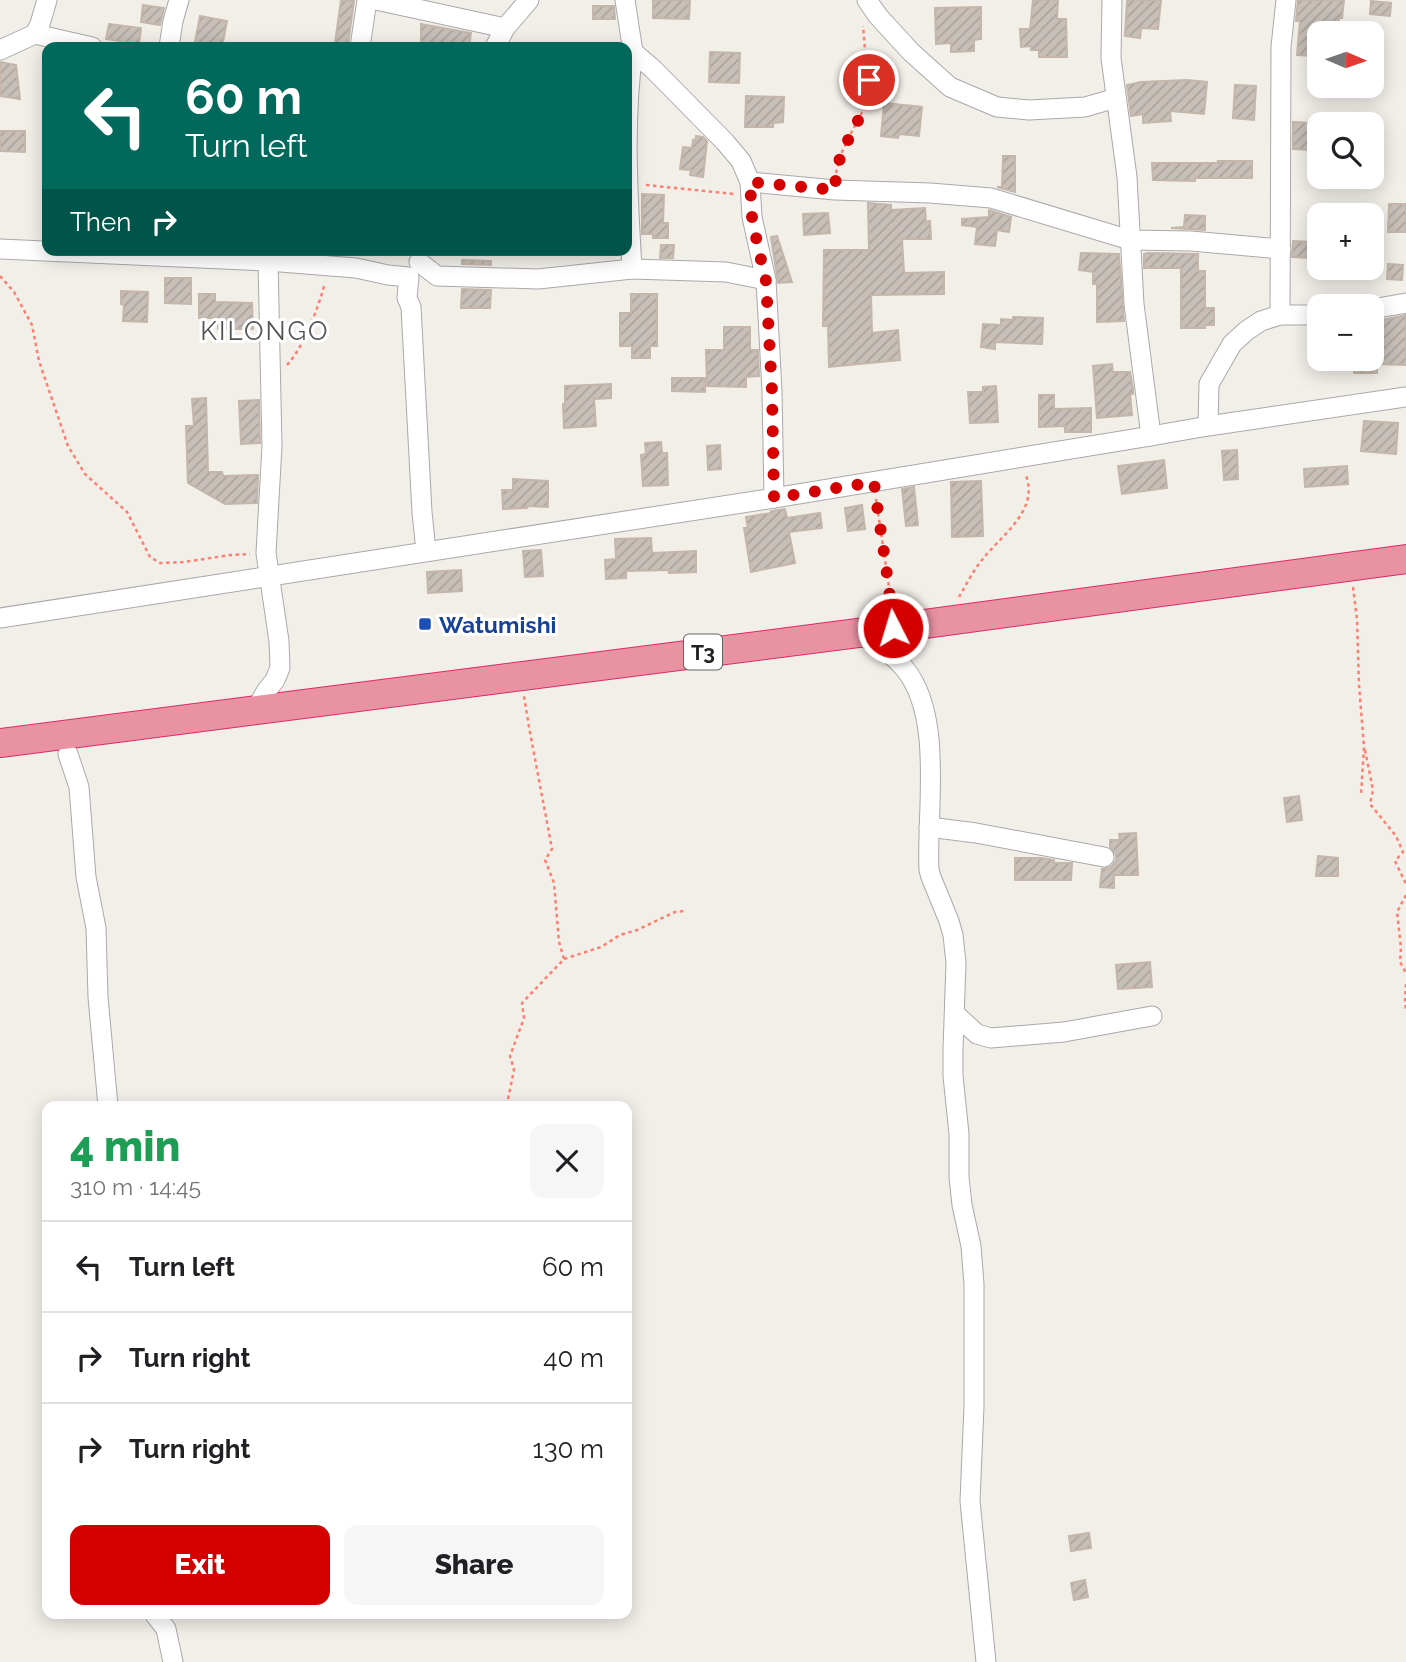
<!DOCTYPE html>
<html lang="en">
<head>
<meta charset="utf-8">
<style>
	body { margin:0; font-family:Raleway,sans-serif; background:#f6f6f6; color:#202124; height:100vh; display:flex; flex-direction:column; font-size:26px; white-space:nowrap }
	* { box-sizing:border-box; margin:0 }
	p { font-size:23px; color:#757577 }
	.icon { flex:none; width:38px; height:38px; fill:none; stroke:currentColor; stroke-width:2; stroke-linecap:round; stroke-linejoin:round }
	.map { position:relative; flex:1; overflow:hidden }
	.panel { position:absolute; left:42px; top:1101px; width:590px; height:518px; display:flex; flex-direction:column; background:#fff; border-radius:14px; box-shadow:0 4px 18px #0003 }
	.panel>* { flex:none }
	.guide { position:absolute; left:42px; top:42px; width:590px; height:214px; border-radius:14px; box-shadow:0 4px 18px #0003; background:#00695c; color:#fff; overflow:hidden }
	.needle { width:46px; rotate:92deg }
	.controls { position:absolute; left:1307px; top:21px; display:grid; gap:14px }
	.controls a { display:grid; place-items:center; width:77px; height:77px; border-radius:14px; background:#fff; box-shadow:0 4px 18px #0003; font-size:35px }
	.pin { position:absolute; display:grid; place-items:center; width:60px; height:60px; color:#fff; margin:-30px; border:4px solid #fff; border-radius:50%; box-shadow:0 2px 7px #0007 }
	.me { position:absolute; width:77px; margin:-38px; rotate:355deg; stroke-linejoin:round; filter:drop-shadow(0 0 5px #0008) }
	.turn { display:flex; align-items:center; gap:24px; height:147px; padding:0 28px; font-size:32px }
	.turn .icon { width:91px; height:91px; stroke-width:2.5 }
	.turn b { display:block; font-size:49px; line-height:60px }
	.then { display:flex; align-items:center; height:66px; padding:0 28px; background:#0003; gap:14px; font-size:26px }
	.round { display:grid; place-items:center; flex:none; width:74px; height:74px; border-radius:14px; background:#f6f6f6 }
	.overview { display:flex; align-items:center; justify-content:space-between; height:119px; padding:0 28px }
	h1 { font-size:42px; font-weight:800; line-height:52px; color:#1e9e55 }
	.cta { display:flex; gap:14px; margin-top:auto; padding:14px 28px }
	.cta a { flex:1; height:80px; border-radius:14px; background:#d40000; color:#fff; font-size:28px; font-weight:800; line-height:80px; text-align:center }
	.cta a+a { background:#f6f6f6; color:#202124 }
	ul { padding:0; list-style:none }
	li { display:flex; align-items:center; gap:21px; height:91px; padding:0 28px; border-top:2px solid #e0e0e0 }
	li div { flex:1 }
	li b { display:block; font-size:26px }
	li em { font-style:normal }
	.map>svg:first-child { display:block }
	.building { fill:url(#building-hatch); stroke:#c4b6ab; stroke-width:2 }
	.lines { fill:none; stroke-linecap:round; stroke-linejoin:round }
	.minor-casing { stroke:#a9a9a9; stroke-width:21 }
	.highway-casing { stroke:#dc2a67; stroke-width:30 }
	.path { stroke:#fa8072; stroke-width:2.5; stroke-dasharray:3.5 3.5; stroke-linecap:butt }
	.minor { stroke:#fff; stroke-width:19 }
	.highway { stroke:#e892a2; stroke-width:28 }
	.route { stroke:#d40000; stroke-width:12; stroke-dasharray:0 21.6 }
	.transit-dot { fill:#1a4fb4; stroke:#fff; stroke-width:2.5 }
	.labels { text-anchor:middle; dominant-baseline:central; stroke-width:6; stroke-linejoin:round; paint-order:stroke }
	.shield { fill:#fff; stroke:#646464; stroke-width:2 }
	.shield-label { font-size:21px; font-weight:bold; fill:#222 }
	.transit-label { font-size:23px; font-weight:bold; fill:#164399; stroke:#fff; text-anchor:start }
	.quarter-label { font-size:26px; letter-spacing:2px; fill:#555; stroke:#fff }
</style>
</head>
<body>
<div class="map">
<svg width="1406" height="1662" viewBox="0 0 1406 1662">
	<defs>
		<pattern id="building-hatch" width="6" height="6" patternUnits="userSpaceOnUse" patternTransform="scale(1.75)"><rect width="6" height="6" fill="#c7bfb8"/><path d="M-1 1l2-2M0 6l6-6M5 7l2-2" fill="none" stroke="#aba49e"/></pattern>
	</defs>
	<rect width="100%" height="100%" fill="#f2efe9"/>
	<g class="building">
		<polygon points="341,0 354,1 348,44 335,43"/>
		<polygon points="653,0 690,0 689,19 653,18"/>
		<polygon points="1033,0 1058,0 1057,19 1066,19 1067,57 1039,57 1039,50 1031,50 1031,46 1021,47 1020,29 1030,29"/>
		<polygon points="1129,0 1161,0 1158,29 1141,28 1140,38 1125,36 1127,1"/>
		<polygon points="1298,0 1344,0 1342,18 1339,18 1338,33 1317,33 1315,56 1297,55 1300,21 1296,21"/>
		<polygon points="1371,1 1391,3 1390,16 1370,14"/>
		<polygon points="143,5 164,8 160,25 141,22"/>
		<polygon points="593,6 614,6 615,19 593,19"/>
		<polygon points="981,7 981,39 974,40 974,51 951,52 951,43 936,44 935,8"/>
		<polygon points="200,16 227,21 222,47 194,47"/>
		<polygon points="109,24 141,28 139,44 106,39"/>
		<polygon points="421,24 471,33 469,47 421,47"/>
		<polygon points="710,52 740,53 739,83 709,82"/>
		<polygon points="0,62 16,65 20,99 0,96"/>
		<polygon points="1187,80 1207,82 1204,114 1170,111 1171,121 1143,123 1143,114 1131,116 1127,85 1141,82"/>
		<polygon points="1235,85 1256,86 1254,120 1233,118"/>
		<polygon points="746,96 784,97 783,122 773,123 773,127 745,127"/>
		<polygon points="884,103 922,107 919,136 899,134 898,138 881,136"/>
		<polygon points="1293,122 1314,123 1312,150 1293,149"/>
		<polygon points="0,131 25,131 25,152 0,151"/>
		<polygon points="696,136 703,137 707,141 703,177 690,175 691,170 680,169 683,147 692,148 693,140 695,141"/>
		<polygon points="1003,156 1015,156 1015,192 997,187 1002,187"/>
		<polygon points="1218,161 1252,161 1252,178 1195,178 1195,181 1153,180 1152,163 1219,163"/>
		<polygon points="642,194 664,195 663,223 668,223 668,238 653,238 653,234 642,234"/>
		<polygon points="868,203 891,205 891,210 925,208 926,222 930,221 931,239 902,239 904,273 944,272 944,294 871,295 872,333 898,330 900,360 829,367 828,326 823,326 824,250 869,250"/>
		<polygon points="1389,204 1406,204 1406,232 1388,232"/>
		<polygon points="989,210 1011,217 1009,232 997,230 995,246 975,244 977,227 962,225 962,219 989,217"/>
		<polygon points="828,213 830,233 804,235 803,214"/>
		<polygon points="1185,215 1205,216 1205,230 1171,228 1184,227"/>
		<polygon points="777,236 792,282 778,283 771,237"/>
		<polygon points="1293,241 1311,242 1311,258 1292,257"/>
		<polygon points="661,245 674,245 673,258 660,258"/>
		<polygon points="1081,253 1119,254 1124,321 1097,322 1097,284 1093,284 1093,272 1079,270"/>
		<polygon points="1148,253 1198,254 1198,271 1205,271 1205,308 1214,308 1214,325 1205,325 1205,328 1181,328 1181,268 1144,268 1144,254"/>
		<polygon points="462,260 491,261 491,265 462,264"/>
		<polygon points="1388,264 1403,265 1402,280 1387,279"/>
		<polygon points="165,278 191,278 191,304 165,303"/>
		<polygon points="462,289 491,290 490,308 461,308"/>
		<polygon points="121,291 148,292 147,322 123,321 124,305 121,304"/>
		<polygon points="199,294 215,294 215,302 252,303 253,329 218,329 218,318 199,318"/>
		<polygon points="631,294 657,294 657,346 650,346 650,358 632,358 632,346 620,346 620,313 631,313"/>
		<polygon points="1406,315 1406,365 1377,364 1377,373 1354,373 1354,359 1372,359 1372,348 1382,348 1382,320"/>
		<polygon points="1013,317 1043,318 1042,344 995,342 995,349 981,347 983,324 1001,325 1001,319 1013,320"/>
		<polygon points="724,327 750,327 750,350 758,350 759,376 746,377 746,387 707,386 706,350 724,350"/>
		<polygon points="1112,364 1113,372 1130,372 1133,389 1133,394 1130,394 1132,415 1097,418 1093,366"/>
		<polygon points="672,378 705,378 705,392 672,391"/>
		<polygon points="611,384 611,398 594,399 596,426 564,428 563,404 565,404 565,386"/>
		<polygon points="996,386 998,422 970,423 968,392 983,392 983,387"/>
		<polygon points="1039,395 1054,395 1054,409 1091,408 1091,432 1065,432 1065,426 1039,427"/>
		<polygon points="206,398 208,472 222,472 223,476 258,475 257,503 225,504 188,483 186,426 194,426 192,399"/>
		<polygon points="259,400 260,443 241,444 239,401"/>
		<polygon points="1364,421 1398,423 1396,454 1361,451"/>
		<polygon points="661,442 662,453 667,453 668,485 643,486 641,455 646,454 645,443"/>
		<polygon points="720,445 721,469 708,470 707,446"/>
		<polygon points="1237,450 1238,479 1224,480 1222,451"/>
		<polygon points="1164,460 1167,488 1122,494 1118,466"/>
		<polygon points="1347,466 1348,484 1305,487 1304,469"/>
		<polygon points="513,479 548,481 548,507 526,506 527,508 503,509 502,490 513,490"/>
		<polygon points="981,481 983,536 952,537 951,482"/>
		<polygon points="914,487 918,525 906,526 902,489"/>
		<polygon points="862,505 865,529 848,531 845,508"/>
		<polygon points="785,509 787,518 820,513 822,528 789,532 795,563 751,572 744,528 748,528 746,517 771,513 771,511"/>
		<polygon points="651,538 652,553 696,551 696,572 669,573 669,570 626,571 626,578 606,579 605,560 616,559 615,539"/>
		<polygon points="541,550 543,576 525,577 523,551"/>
		<polygon points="461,570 462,591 428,593 427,572"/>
		<polygon points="1299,796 1302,820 1287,822 1284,798"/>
		<polygon points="1136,833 1138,875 1114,875 1114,888 1100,887 1102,869 1109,868 1113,865 1116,860 1116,854 1110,847 1110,840 1120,840 1119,834"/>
		<polygon points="1318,856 1338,858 1338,876 1316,876"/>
		<polygon points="1015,858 1042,858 1054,860 1054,863 1072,863 1071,880 1015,880"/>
		<polygon points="1150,962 1152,987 1118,989 1116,965"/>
		<polygon points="1089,1533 1091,1548 1071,1551 1069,1536"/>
		<polygon points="1085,1580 1088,1597 1074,1600 1071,1583"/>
	</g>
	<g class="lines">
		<g class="minor-casing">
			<g id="minor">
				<polyline points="376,0 505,28"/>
				<polyline points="625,0 633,52 653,69 725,142 741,161 750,182 752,217 766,280 772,391 774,498"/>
				<polyline points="867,0 878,16 911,52 950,87 997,107 1029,110 1085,107 1116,98"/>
				<polyline points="1112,0 1111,58 1127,177 1134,304 1151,436"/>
				<polyline points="35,34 92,47"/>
				<polyline points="169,47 173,21 179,0"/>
				<polyline points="360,47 367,0"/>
				<polyline points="495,47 505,28 529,0"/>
				<polyline points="0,50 35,34 40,24 47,0"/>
				<polyline points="750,182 835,190 930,193 991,198 1130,240 1191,241 1281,249"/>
				<polyline points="0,249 268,261 356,268 388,275 409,277 407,298 411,307 422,512 426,551"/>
				<polyline points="419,262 437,276 538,279 632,269 726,272 766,280"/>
				<path d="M632,269c-4,-72 -9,-146 1,-217"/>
				<polyline points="1372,309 1406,303"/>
				<polyline points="1280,315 1281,47 1286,0"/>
				<polyline points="1208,426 1209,384 1232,344 1246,331 1261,321 1280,315 1320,315"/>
				<polyline points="0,618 774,498 1151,436 1208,426 1406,397"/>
				<path d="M858,633c17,10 34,20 47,36 39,48 21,143 24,201l2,7 18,44 4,14 3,28 -3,86v27l6,58v43l3,28 9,41 3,38v122l-4,95 16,161"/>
				<polyline points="255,710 267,690 275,680 280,668 279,641 266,553 272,446 268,261"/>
				<polyline points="68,754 79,787 86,877 96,928 98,997 108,1106"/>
				<polyline points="929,827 976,833 1104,857"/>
				<polyline points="955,1014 977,1034 991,1038 1064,1032 1152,1016"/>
				<polyline points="156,1614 155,1615 166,1629 173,1662"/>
			</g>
		</g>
		<g class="highway-casing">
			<polyline id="highway" points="0,743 858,633 1406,559"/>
		</g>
		<g class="path">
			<polyline points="836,173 841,154 853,129 865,107 869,96 863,26"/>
			<polyline points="646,185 734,194"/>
			<polyline points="0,276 14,292 32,325 39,361 68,446 85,474 127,512 150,557 160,563 183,562 231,555 250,554"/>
			<path d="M287,365c18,-20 31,-57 38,-82"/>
			<polyline points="876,499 892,607"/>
			<polyline points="1353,587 1357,619 1359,685 1364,747 1361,795"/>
			<path d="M959,597c7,-12 14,-26 23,-37 19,-25 59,-50 43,-87"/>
			<polyline points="1365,750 1373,790 1370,804 1396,836 1403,852 1395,861 1406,884"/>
			<polyline points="1406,895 1397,912 1401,948 1400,962 1406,973"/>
			<polyline points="564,959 601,947 620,935 637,930 675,912 684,911"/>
			<polyline points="1406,984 1405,1001 1406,1011"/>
			<polyline points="508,1099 514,1070 510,1056 524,1018 522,1003 564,959 559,942 554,883 545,860 552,849 529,727 524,696"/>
		</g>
		<use href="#minor" class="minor"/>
		<use href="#highway" class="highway"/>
	</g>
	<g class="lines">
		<path class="route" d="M869,80v16l-4,11 -24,47 -5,20 -1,16 -85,-8 2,35 6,30 8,34 6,110 2,107 100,-16c6,48 15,97 19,146"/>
	</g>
	<rect class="transit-dot" x="418" y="617" width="14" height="14" rx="3.5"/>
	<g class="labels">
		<rect class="shield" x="684" y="634.5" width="38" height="35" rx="5"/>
		<g class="shield-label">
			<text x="703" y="652">T3</text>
		</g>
		<g class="transit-label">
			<text x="439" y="624">Watumishi</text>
		</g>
		<g class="quarter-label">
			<text x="265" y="331">KILONGO</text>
		</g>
	</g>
</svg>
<div class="controls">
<a><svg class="needle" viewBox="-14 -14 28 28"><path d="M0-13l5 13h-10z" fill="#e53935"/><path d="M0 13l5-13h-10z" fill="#757577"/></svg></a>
<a><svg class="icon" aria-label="search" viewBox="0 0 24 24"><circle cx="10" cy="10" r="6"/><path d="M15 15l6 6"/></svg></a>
<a>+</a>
<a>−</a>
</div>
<div class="pin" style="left:869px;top:80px;background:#d93025"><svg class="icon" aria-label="arrive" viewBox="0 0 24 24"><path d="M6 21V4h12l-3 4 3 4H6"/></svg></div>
<svg class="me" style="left:893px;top:628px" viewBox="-20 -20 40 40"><circle r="17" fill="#d40000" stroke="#fff" stroke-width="3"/><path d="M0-11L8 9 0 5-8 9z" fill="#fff"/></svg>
<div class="guide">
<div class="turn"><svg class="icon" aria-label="left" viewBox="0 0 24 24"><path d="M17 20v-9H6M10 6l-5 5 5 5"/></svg><div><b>60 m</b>Turn left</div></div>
<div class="then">Then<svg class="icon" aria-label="right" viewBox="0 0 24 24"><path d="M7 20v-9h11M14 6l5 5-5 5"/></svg></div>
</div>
<section class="panel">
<div class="overview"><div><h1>4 min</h1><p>310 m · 14:45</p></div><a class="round"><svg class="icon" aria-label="close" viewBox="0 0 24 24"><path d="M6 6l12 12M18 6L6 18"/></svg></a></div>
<ul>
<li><svg class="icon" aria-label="left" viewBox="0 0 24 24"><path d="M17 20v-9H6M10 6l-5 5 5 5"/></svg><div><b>Turn left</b></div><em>60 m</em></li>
<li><svg class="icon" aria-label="right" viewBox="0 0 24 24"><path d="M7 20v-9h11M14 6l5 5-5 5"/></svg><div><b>Turn right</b></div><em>40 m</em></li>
<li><svg class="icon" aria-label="right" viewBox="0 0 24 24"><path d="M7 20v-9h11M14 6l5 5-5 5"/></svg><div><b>Turn right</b></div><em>130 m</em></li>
</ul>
<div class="cta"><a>Exit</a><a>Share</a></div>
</section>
</div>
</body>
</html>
